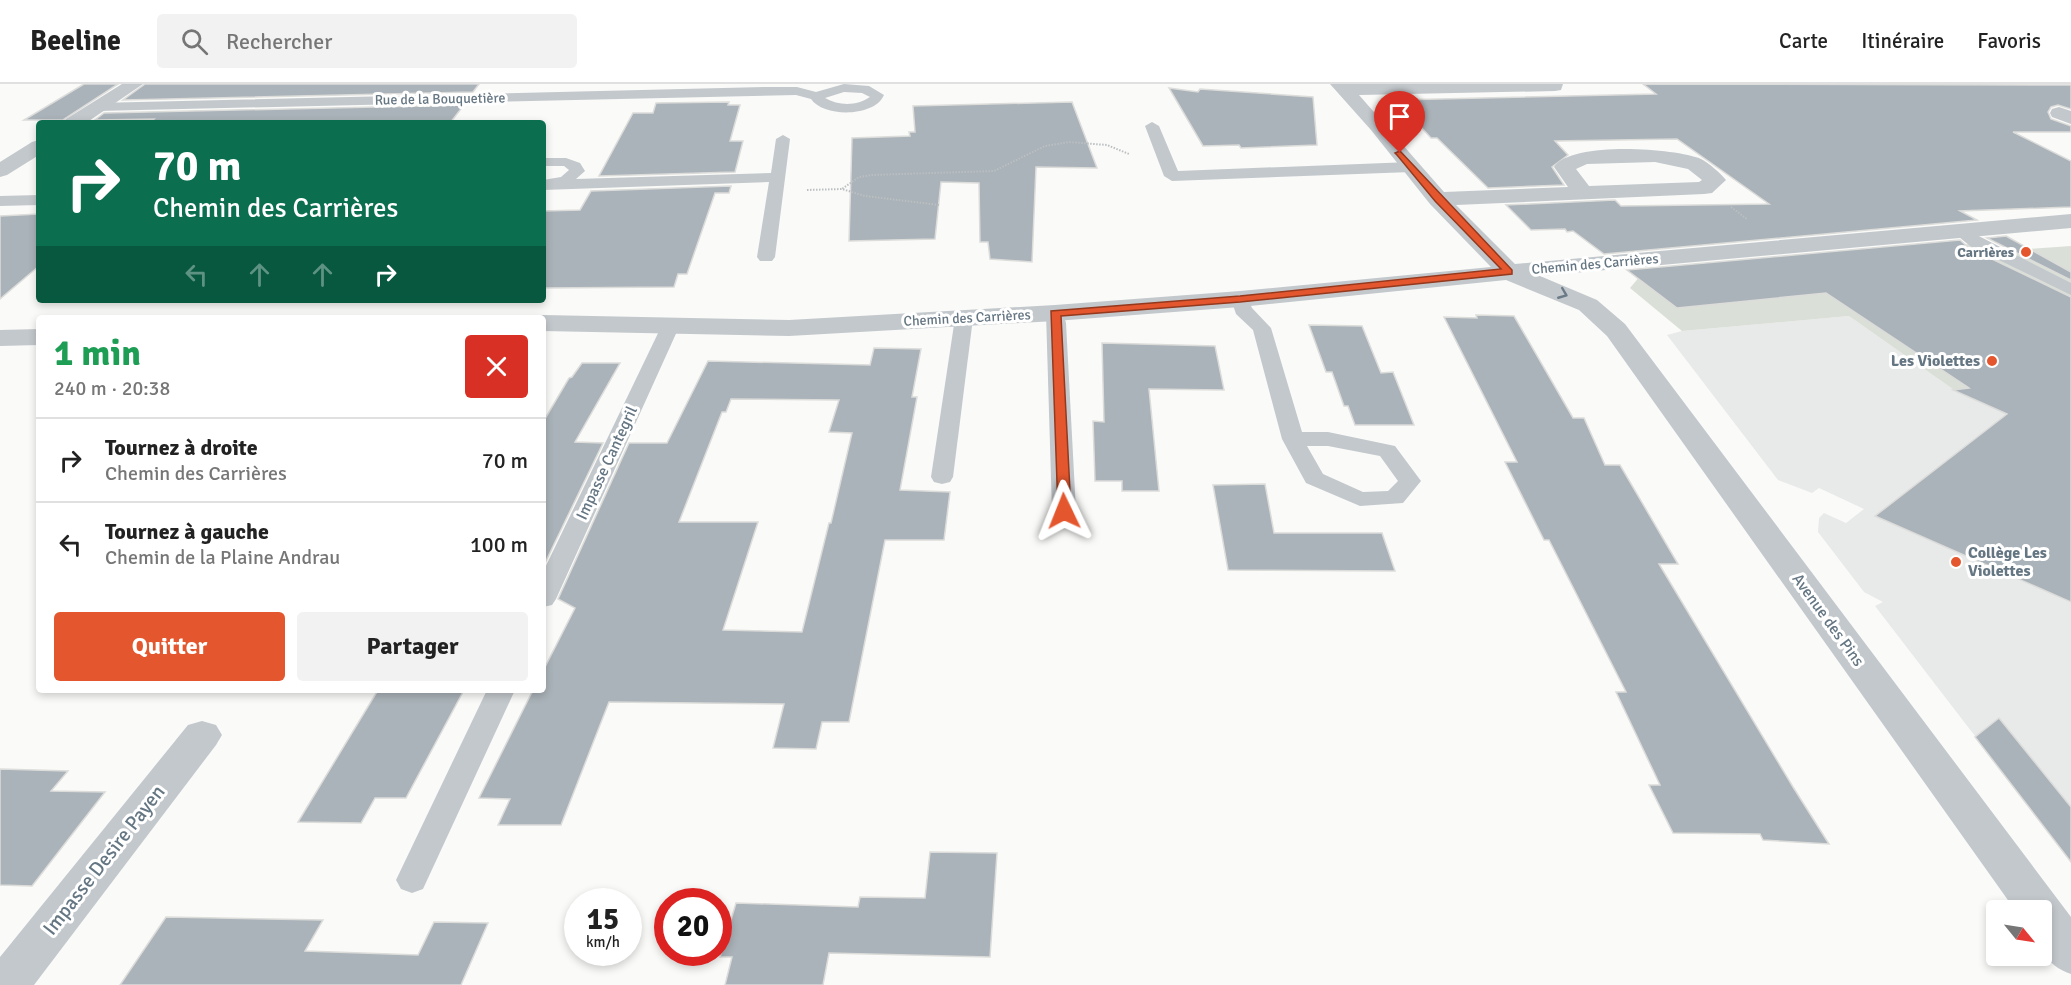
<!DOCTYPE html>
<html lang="fr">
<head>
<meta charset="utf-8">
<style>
	body { margin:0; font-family:Signika,sans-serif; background:#f2f2f2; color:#222; height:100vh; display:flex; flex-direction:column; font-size:22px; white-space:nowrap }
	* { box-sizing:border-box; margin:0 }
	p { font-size:20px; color:#767676 }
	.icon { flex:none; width:33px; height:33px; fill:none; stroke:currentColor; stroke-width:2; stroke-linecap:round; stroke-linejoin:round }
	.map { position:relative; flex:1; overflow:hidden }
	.drawer { position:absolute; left:36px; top:231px; width:510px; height:378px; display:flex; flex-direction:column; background:#fff; border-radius:6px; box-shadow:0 3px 9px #0003 }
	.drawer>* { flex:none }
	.banner { position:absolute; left:36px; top:36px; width:510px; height:183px; border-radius:6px; box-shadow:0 3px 9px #0003; background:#0b6e4f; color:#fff; overflow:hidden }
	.needle { width:39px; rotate:120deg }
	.tools { position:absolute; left:1986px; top:816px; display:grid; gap:12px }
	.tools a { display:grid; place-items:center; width:66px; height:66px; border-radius:6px; background:#fff; box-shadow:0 3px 9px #0003; font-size:30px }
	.speed { position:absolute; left:564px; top:804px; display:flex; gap:12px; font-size:30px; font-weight:700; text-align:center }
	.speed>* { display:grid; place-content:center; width:78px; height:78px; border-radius:50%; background:#fff; box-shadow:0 3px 9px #0003; line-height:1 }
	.speed small { font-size:15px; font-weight:400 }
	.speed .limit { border:9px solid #d22; background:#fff; color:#111 }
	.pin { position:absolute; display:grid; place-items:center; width:51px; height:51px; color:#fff; margin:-62px -26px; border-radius:50% 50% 50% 0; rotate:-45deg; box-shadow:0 0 6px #0007 }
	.pin .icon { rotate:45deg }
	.me { position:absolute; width:66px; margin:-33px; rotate:358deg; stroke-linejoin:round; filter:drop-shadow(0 0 4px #0008) }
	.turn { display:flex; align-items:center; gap:21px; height:126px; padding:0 18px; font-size:27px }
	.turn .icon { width:78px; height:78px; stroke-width:2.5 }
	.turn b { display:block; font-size:42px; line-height:51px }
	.lanes { display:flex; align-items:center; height:57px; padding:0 18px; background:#0003; justify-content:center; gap:30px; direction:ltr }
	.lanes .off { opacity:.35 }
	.round { display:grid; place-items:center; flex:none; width:63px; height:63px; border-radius:6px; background:#f2f2f2 }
	.head { display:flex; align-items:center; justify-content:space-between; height:102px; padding:0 18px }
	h1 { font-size:36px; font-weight:700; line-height:45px; color:#1e9e55 }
	.cta { display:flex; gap:12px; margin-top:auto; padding:12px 18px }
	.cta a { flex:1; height:69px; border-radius:6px; background:#e4572e; color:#fff; font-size:24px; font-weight:700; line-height:69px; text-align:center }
	.cta a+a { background:#f2f2f2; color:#222 }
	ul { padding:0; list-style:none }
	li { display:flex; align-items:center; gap:18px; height:84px; padding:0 18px; border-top:2px solid #e0e0e0 }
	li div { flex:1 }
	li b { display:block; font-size:22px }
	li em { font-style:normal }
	header { display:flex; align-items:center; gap:36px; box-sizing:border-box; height:84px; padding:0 30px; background:#fff; border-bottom:2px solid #e0e0e0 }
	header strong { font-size:28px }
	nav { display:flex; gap:33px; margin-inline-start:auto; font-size:21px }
	.search { width:420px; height:54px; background:#f2f2f2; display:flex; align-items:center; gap:15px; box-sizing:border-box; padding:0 21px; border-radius:6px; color:#767676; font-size:22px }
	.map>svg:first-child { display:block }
	.built { fill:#e8e9e9 }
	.green { fill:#dadfd7 }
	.building { fill:#aab3b9; stroke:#dcdcda; stroke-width:1.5; fill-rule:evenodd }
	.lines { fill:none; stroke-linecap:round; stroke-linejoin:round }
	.path { stroke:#bbbfc2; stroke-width:2; stroke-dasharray:1.5 1.5; stroke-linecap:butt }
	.lane { fill:#c3c8cc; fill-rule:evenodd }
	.street { fill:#c3c8cc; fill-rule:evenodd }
	.oneway { stroke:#6a7a87 }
	.route { fill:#e4572e; stroke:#94391e; stroke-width:1.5 }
	.poi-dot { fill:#e4572e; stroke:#fff; stroke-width:2 }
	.labels { text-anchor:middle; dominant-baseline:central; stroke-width:6; stroke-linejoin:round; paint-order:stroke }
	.far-street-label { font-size:14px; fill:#657683; stroke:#fff }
	.far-poi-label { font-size:14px; font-weight:bold; fill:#657683; stroke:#fff; text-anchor:end }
	.poi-label { font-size:16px; font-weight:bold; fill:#657683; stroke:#fff; text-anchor:end }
	.street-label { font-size:16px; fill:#657683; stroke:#fff }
	.near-street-label { font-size:20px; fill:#657683; stroke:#fff }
</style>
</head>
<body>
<header>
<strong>Beeline</strong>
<div class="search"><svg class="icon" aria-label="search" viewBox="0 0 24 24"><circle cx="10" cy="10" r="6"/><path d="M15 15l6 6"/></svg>Rechercher</div>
<nav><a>Carte</a><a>Itinéraire</a><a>Favoris</a></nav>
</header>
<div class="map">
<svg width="2071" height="901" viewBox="0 0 2071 901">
	<rect width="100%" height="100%" fill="#fafaf8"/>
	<polygon class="built" points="1849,232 1957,308 2071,351 2071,777 1875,522 1883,518 1864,508 1818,448 1819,434 1824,429 1846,439 1864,425 1819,404 1812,409 1778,396 1667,251 1682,247"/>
	<polygon class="green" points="1969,160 1983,168 2071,162 2071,351 1957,308 1849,232 1682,247 1630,204 1641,191"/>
	<g class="building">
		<polygon points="84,0 118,0 63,36 24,36"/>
		<polygon points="145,0 479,0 473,8 123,16"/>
		<polygon points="1643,0 2071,1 2071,25 2058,21 2051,23 2048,28 2051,35 2071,42 2071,48 2013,48 2071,77 2071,123 1960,127 1977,136 1604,170 1573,147 1567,148 1565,145 1531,146 1506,121 1615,116 1621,122 1769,120 1677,55 1555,57 1568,71 1552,83 1564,101 1488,104 1437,54 1431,54 1396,16 1656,10"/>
		<polygon points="1169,4 1198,8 1200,5 1313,13 1317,61 1241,64 1239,61 1203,62"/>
		<polygon points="729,18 728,21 740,21 730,57 743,57 735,88 599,92 633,29 653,29 656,19"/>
		<polygon points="1072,18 1097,84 1036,83 1032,178 990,175 988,158 980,158 979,99 941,98 935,155 849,157 852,54 910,52 909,48 915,48 913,22"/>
		<polygon points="464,21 450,39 149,39 154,35 95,36 104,29"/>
		<polygon points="731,102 729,109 715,109 687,190 678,190 674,203 543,204 543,127 580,126 591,107"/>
		<polygon points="39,130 39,182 0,215 0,132"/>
		<polygon points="2006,152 2071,188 2071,196 1987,154"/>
		<polygon points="1960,156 1969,164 2071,213 2071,518 1875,432 2007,330 1953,306 1969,304 1826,209 1677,224 1627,186"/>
		<polygon points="1476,231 1514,232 1573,334 1584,334 1605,381 1620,381 1678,480 1659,480 1793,703 1829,760 1763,756 1760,750 1673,749 1649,701 1660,701 1616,608 1626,608 1549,456 1544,456 1505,378 1517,378 1444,233 1477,234"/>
		<polygon points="1309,241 1362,242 1381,289 1393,288 1414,341 1355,341 1348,322 1344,322 1332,288 1326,288"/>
		<polygon points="1102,259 1215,262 1224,306 1149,305 1159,407 1122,407 1122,397 1095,397 1093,337 1104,338"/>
		<path d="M874,264l47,1 -9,48h5l-17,93 50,2 -6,48h-59l-36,182h-27l-6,27 -43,-1 11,-44 -175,-2 -48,123h-63l12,-26 -31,-1 54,-108h10v-19l32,-63 -17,-9 71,-156h38l41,-82 162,4zM731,315l108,1 -10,32 23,1 -21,90h-2l-27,109 -79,-2 35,-108h-79l43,-110h4z"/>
		<polygon points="582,279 620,279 575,358 603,359 543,483 543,338 569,294 572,293"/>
		<polygon points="1265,400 1274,449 1382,449 1395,487 1228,486 1213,401"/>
		<polygon points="378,606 464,606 406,714 375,714 361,739 298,738"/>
		<polygon points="1999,634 2071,723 2071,778 1975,653"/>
		<polygon points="0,685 68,687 51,707 105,708 32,802 0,801"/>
		<polygon points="930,768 997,769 990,873 829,869 823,901 725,901 732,873 720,873 736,819 858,823 860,813 925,814"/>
		<polygon points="166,833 323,836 305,867 418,871 434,838 488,839 461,901 120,901"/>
	</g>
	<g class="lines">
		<g class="path">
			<polyline points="807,106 842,105"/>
			<polyline points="939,121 865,112 842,105 859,93 871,91 994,87 1045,62 1069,58 1107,61 1129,70"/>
			<polyline points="1731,123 1747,135"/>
		</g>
		<g class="lane">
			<path d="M844,0l25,2 15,9c-9,22 -60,23 -73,4l-15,-4 -699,16 -7,-4 7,-4 670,-16h30l19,5zM844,8l18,1 8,4c-13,9 -31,9 -45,1z"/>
			<polygon points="1152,38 1159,42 1178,87 1411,78 1419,83 1411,88 1172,97 1164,92 1145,42"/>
			<polygon points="783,51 790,55 775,173 772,177 760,177 757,173 769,98 543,106 543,96 561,93 569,86 564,82 543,82 543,74 566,74 580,79 585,87 576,95 771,89 776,55"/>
			<polygon points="39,111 39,121 0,122 0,112"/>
			<polygon points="1961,143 2071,199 2071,211 1970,162 1953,148"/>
			<path d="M1240,210l6,1 6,13 19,20 31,104h26l67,14 26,35 -18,22 -43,3 -54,-23 -24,-44 -29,-109 -17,-16 -5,-15 3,-4zM1307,362h21l52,10 18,25 -10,10 -25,1 -40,-18z"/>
			<polygon points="1055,223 1062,225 1066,239 1076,427 1072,432 1064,434 1056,432 1052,427 1046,229 1048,225"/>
			<polygon points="964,228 971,230 973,234 953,393 950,398 942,400 934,398 931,393 955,234 957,230"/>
			<polygon points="670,237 677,239 679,243 556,515 552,521 543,523 543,488 661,243 663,239"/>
			<polygon points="487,606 515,606 423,805 412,809 401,805 396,796"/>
		</g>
		<g class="street">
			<polygon points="122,0 143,0 86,39 63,39 66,35"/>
			<path d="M1330,0h233l-2,6 -6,1 -196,4 85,97 124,-5 -14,-20c17,-26 120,-19 147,-8 8,4 19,14 25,21l-14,13 -8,1 -248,11 59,59 556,-50v14l-531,48 57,24 28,24 446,593v57c-34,-12 -29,-32 -29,-64h-27l-408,-574 -28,-26 -73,-30 -266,27 -185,14 -266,15 -246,-5v-13h-9l9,-3 246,5 266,-15 185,-14 251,-24 -61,-63 -59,-74zM1655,78l33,7 14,11 -3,2 -110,4 -13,-17 11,-5z"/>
			<polygon points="2059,23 2071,27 2071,40 2052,33 2050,29 2052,25"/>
			<polygon points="39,56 39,71 7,91 0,93 0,78 32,58"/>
			<polygon points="39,245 39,261 0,262 0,246"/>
			<polygon points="202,637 216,641 222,651 216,661 34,901 0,901 0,873 188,641"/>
		</g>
	</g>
	<defs><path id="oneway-chevron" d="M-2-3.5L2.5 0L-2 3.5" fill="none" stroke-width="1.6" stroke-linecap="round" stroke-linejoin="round" transform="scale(1.5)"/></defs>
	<use class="oneway" href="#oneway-chevron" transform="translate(1563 210) rotate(22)"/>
	<polygon class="route" points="1400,67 1512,186 1512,190 1240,218 1061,232 1071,427 1069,430 1060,430 1058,427 1051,227 1240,212 1501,185 1435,117 1397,71 1395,69"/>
	<g class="poi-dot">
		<circle cx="2026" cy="168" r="6"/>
		<circle cx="1992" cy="277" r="6"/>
		<circle cx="1956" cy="478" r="6"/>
	</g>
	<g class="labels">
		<g class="far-street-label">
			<text transform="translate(440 15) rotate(-1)">Rue de la Bouquetière</text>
			<text transform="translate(1595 180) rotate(-5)">Chemin des Carrières</text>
			<text transform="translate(967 234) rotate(-3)">Chemin des Carrières</text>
		</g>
		<g class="far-poi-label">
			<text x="2014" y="168">Carrières</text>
		</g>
		<g class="poi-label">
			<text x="1980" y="277">Les Violettes</text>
			<text x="1968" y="469" text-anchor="start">Collège Les<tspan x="1968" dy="18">Violettes</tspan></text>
		</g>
		<g class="street-label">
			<text transform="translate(607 379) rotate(-65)">Impasse Cantegril</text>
			<text transform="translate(1828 536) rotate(54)">Avenue des Pins</text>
		</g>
		<g class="near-street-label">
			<text transform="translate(104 776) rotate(-52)">Impasse Desire Payen</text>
		</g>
	</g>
</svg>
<div class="tools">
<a><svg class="needle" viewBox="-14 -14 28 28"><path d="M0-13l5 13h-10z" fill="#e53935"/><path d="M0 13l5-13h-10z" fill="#767676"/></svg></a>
</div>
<div class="speed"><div>15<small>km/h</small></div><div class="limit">20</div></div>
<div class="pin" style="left:1400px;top:69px;background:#d93025"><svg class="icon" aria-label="arrive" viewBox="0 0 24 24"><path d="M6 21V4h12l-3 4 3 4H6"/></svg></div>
<svg class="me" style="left:1064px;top:427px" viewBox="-20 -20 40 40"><path d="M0-17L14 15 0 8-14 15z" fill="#e4572e" stroke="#fff" stroke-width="4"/></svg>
<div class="banner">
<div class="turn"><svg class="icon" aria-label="right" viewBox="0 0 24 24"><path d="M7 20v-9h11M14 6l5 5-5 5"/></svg><div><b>70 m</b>Chemin des Carrières</div></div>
<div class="lanes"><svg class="icon off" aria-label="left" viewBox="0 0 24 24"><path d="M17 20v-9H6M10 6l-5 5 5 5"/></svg><svg class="icon off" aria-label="ahead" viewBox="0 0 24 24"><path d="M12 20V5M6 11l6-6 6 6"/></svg><svg class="icon off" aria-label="ahead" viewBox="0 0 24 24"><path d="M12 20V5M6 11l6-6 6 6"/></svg><svg class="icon" aria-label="right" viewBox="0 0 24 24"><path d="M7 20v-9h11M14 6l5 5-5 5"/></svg></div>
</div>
<section class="drawer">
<div class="head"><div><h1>1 min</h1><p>240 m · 20:38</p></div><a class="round" style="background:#d93025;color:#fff"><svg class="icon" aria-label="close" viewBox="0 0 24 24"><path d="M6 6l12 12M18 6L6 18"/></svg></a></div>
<ul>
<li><svg class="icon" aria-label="right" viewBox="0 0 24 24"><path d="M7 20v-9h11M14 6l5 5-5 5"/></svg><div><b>Tournez à droite</b><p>Chemin des Carrières</p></div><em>70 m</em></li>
<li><svg class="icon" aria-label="left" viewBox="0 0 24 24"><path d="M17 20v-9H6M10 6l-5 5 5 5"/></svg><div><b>Tournez à gauche</b><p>Chemin de la Plaine Andrau</p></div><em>100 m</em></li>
</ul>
<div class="cta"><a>Quitter</a><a>Partager</a></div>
</section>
</div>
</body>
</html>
